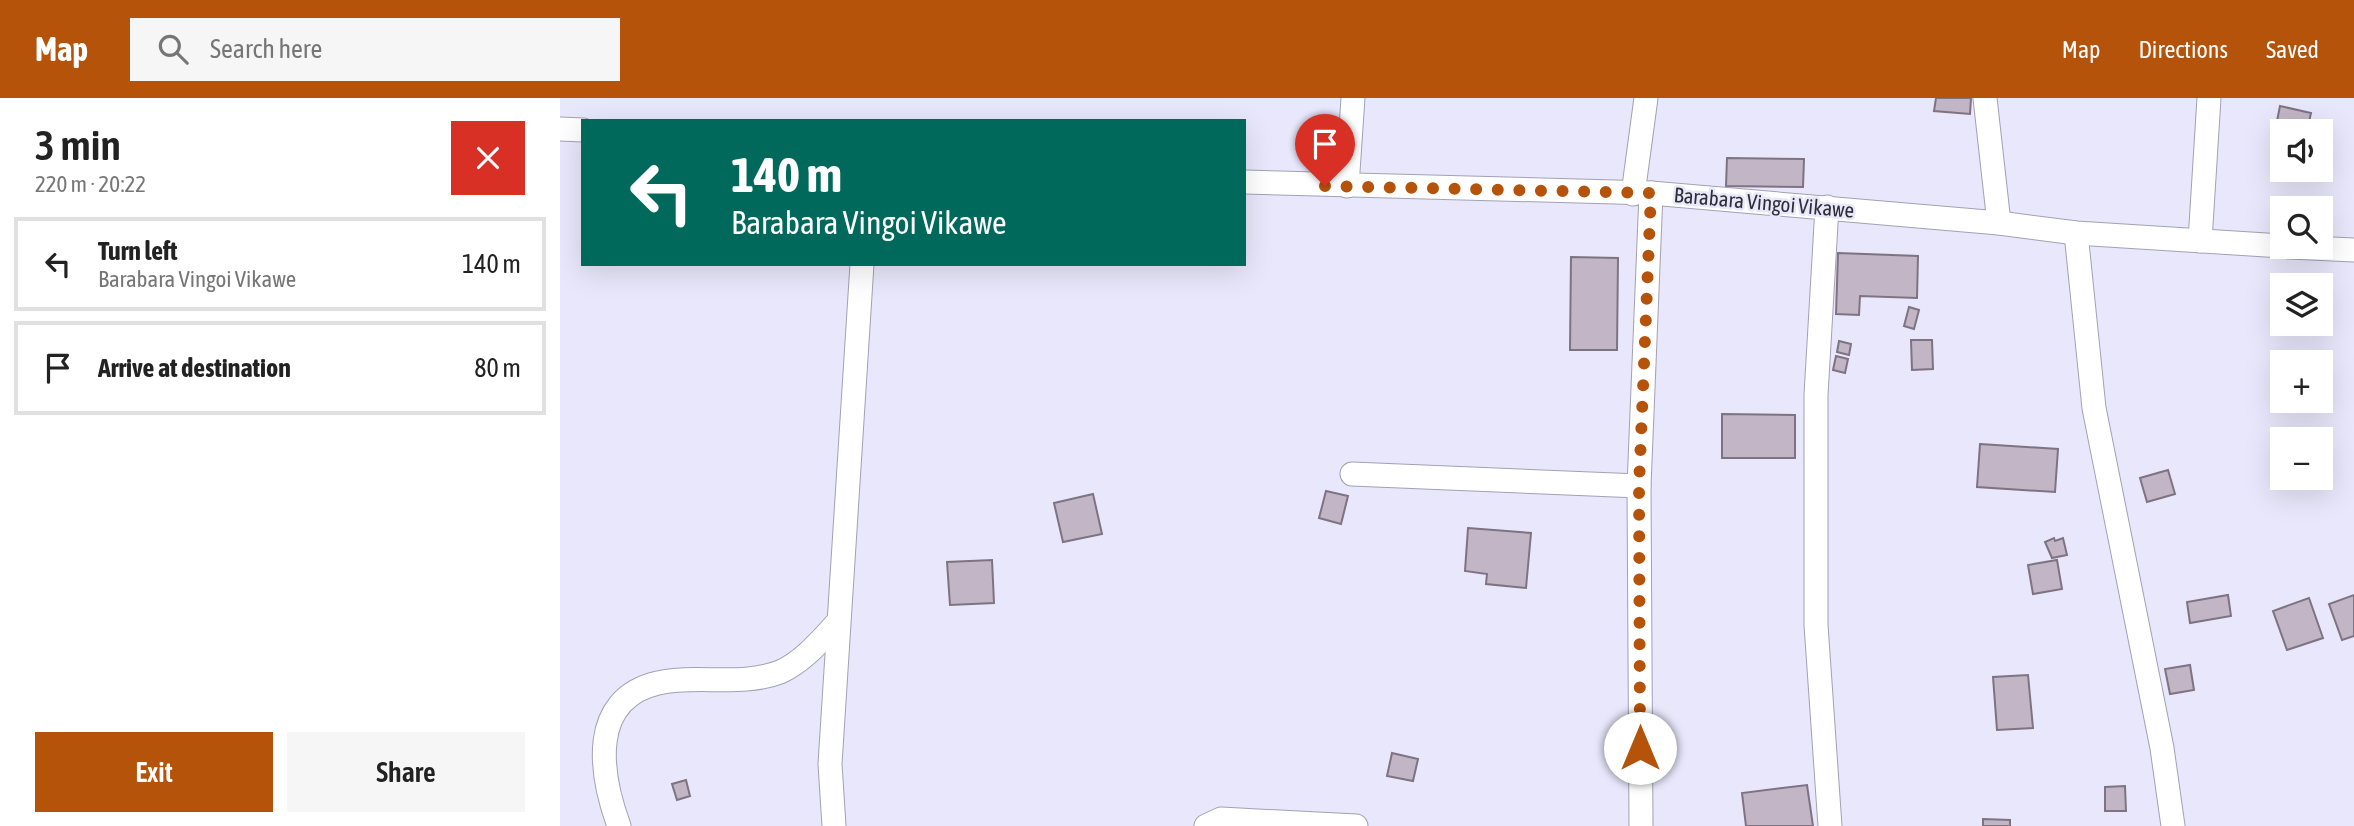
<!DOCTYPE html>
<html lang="en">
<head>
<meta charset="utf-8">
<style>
	body { margin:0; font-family:"Asap Condensed",sans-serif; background:#f6f6f6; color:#222; height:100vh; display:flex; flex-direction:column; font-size:26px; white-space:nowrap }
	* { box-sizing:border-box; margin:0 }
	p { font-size:23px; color:#767676 }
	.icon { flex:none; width:38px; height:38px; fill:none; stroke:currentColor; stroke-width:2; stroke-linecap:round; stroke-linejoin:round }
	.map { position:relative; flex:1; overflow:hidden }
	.details { display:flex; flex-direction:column; background:#fff; width:560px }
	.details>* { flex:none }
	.top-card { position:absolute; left:21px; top:21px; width:665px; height:147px; border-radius:0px; box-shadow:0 7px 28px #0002; background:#00695c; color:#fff; overflow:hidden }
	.tools { position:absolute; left:1710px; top:21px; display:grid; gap:14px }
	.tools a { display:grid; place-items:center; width:63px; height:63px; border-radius:0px; background:#fff; box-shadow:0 7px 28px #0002; font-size:35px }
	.pin { position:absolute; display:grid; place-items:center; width:60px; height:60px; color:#fff; margin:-72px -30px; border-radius:50% 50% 50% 0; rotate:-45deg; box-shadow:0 0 7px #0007 }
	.pin .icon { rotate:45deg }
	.me { position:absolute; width:77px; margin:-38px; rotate:0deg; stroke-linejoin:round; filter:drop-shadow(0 0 5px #0008) }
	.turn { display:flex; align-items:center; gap:24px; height:147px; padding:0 35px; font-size:32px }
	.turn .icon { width:91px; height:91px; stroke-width:2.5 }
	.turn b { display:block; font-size:49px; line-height:60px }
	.round { display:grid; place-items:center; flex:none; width:74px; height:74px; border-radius:0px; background:#f6f6f6 }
	.head { display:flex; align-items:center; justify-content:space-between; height:119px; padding:0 35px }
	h1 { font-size:42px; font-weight:600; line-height:52px }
	.primary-button { display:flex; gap:14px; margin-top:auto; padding:14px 35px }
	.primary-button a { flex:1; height:80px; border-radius:0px; background:#b45309; color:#fff; font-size:28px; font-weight:600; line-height:80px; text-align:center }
	.primary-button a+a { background:#f6f6f6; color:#222 }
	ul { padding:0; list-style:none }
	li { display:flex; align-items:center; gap:21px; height:94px; margin:0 14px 10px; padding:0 21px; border:4px solid #e0e0e0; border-radius:0px }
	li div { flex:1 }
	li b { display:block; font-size:26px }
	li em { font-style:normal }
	header { display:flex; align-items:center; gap:42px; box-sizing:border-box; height:98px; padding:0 35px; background:#b45309; color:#fff }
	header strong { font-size:33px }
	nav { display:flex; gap:38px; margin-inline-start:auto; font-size:24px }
	.search { width:490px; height:63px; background:#f6f6f6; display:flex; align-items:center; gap:18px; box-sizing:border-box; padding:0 24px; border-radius:0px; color:#767676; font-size:26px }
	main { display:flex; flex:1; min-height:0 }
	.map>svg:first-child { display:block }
	.building { fill:#c2b6c6; stroke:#7e7382; stroke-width:2 }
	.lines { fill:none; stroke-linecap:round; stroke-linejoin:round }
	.minor-casing { stroke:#a2a1b4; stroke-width:25 }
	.minor { stroke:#fff; stroke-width:23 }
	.route { stroke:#b45309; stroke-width:12; stroke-dasharray:0 21.6 }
	.labels { text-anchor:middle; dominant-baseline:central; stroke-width:5; stroke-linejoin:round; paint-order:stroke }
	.street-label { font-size:21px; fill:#2e2e35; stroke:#e8e7fb }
</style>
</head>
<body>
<header>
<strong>Map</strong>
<div class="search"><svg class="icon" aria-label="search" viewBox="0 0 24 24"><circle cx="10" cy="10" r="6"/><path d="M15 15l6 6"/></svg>Search here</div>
<nav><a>Map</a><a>Directions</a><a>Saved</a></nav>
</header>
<main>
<section class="details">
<div class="head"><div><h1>3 min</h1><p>220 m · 20:22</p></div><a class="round" style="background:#d93025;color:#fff"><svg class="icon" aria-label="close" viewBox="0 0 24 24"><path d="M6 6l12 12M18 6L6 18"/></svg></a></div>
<ul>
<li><svg class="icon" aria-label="left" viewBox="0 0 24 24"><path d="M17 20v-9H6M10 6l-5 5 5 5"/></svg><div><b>Turn left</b><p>Barabara Vingoi Vikawe</p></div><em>140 m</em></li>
<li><svg class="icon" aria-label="arrive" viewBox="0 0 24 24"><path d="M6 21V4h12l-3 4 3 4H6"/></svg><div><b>Arrive at destination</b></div><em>80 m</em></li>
</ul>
<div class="primary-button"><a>Exit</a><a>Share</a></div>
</section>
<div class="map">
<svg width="1794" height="728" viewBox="0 0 1794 728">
	<rect width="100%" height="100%" fill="#e8e7fb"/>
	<g class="building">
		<polygon points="1376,0 1411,0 1410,16 1374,13"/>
		<polygon points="1720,8 1751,15 1747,33 1715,33"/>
		<polygon points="1167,60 1244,61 1243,89 1166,88"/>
		<polygon points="1278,155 1358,158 1357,200 1300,198 1299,217 1276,216"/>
		<polygon points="1011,159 1058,160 1057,252 1010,252"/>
		<polygon points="1349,209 1359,212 1354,231 1344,228"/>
		<polygon points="1351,242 1372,242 1373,271 1352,272"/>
		<polygon points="1279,243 1291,246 1289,257 1277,254"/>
		<polygon points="1276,258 1288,261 1285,275 1273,272"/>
		<polygon points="1162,316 1235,317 1235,360 1162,360"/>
		<polygon points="1420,346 1498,351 1495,394 1417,389"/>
		<polygon points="1608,372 1615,396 1587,404 1580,380"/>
		<polygon points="766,393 788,398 781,426 759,420"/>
		<polygon points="533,396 542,436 503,444 494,405"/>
		<polygon points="908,430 971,435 966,490 926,486 927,476 905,473"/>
		<polygon points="1494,440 1495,443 1503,440 1507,457 1492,460 1485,444"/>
		<polygon points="432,462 434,505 390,507 387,464"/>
		<polygon points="1497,462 1502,491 1473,496 1468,467"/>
		<polygon points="1668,497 1671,518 1630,525 1627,504"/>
		<polygon points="1794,497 1794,538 1782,542 1769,506"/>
		<polygon points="1749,500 1763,540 1727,552 1713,513"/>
		<polygon points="1630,567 1634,592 1610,596 1605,571"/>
		<polygon points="1468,577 1473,630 1437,632 1433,579"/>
		<polygon points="832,655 858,661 853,683 827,678"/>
		<polygon points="126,682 130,698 117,702 112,686"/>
		<polygon points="1247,687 1253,728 1186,728 1182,695"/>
		<polygon points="1565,688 1566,713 1545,713 1545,689"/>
		<polygon points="1423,721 1450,722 1450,728 1423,728"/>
	</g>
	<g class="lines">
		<g class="minor-casing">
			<g id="minor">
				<polyline points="1425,0 1439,125"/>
				<polyline points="0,31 23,32"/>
				<polyline points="684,84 1091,95 1439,125 1516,135 1722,148"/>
				<polyline points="787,88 793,0"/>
				<polyline points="1073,96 1086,0"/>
				<polyline points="1267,109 1256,297 1256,527 1270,728"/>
				<polyline points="1516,135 1534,310 1602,650 1613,728"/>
				<polyline points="1640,143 1649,0"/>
				<polyline points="1729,149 1794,152"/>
				<polyline points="792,376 1079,388"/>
				<path d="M59,728c-19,-52 -31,-127 39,-143 39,-9 83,4 122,-11 23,-10 41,-32 57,-49"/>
				<polyline points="274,728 270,666 302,166"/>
				<polyline points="646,728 661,721 796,728"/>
				<polyline points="1081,728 1079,388 1091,95"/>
			</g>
		</g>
		<use href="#minor" class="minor"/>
	</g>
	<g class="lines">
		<polyline class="route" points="765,88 1091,95 1079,388 1080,650"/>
	</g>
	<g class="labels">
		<g class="street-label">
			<text transform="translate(1204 104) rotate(5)">Barabara Vingoi Vikawe</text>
		</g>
	</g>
</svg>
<div class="tools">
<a><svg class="icon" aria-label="sound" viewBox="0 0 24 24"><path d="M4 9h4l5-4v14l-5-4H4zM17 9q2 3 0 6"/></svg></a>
<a><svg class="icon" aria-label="search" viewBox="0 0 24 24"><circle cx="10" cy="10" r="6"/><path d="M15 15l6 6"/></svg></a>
<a><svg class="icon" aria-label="layers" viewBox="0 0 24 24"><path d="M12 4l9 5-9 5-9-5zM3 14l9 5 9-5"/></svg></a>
<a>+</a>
<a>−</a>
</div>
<div class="pin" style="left:765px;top:88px;background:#d93025"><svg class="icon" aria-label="arrive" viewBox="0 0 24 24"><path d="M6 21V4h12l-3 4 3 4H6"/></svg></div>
<svg class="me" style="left:1080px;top:650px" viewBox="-20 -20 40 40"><circle r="19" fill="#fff"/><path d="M0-13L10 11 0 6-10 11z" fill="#b45309"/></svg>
<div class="top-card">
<div class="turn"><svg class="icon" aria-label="left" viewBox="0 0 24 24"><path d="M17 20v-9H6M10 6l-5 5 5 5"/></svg><div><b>140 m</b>Barabara Vingoi Vikawe</div></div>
</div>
</div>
</main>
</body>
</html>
